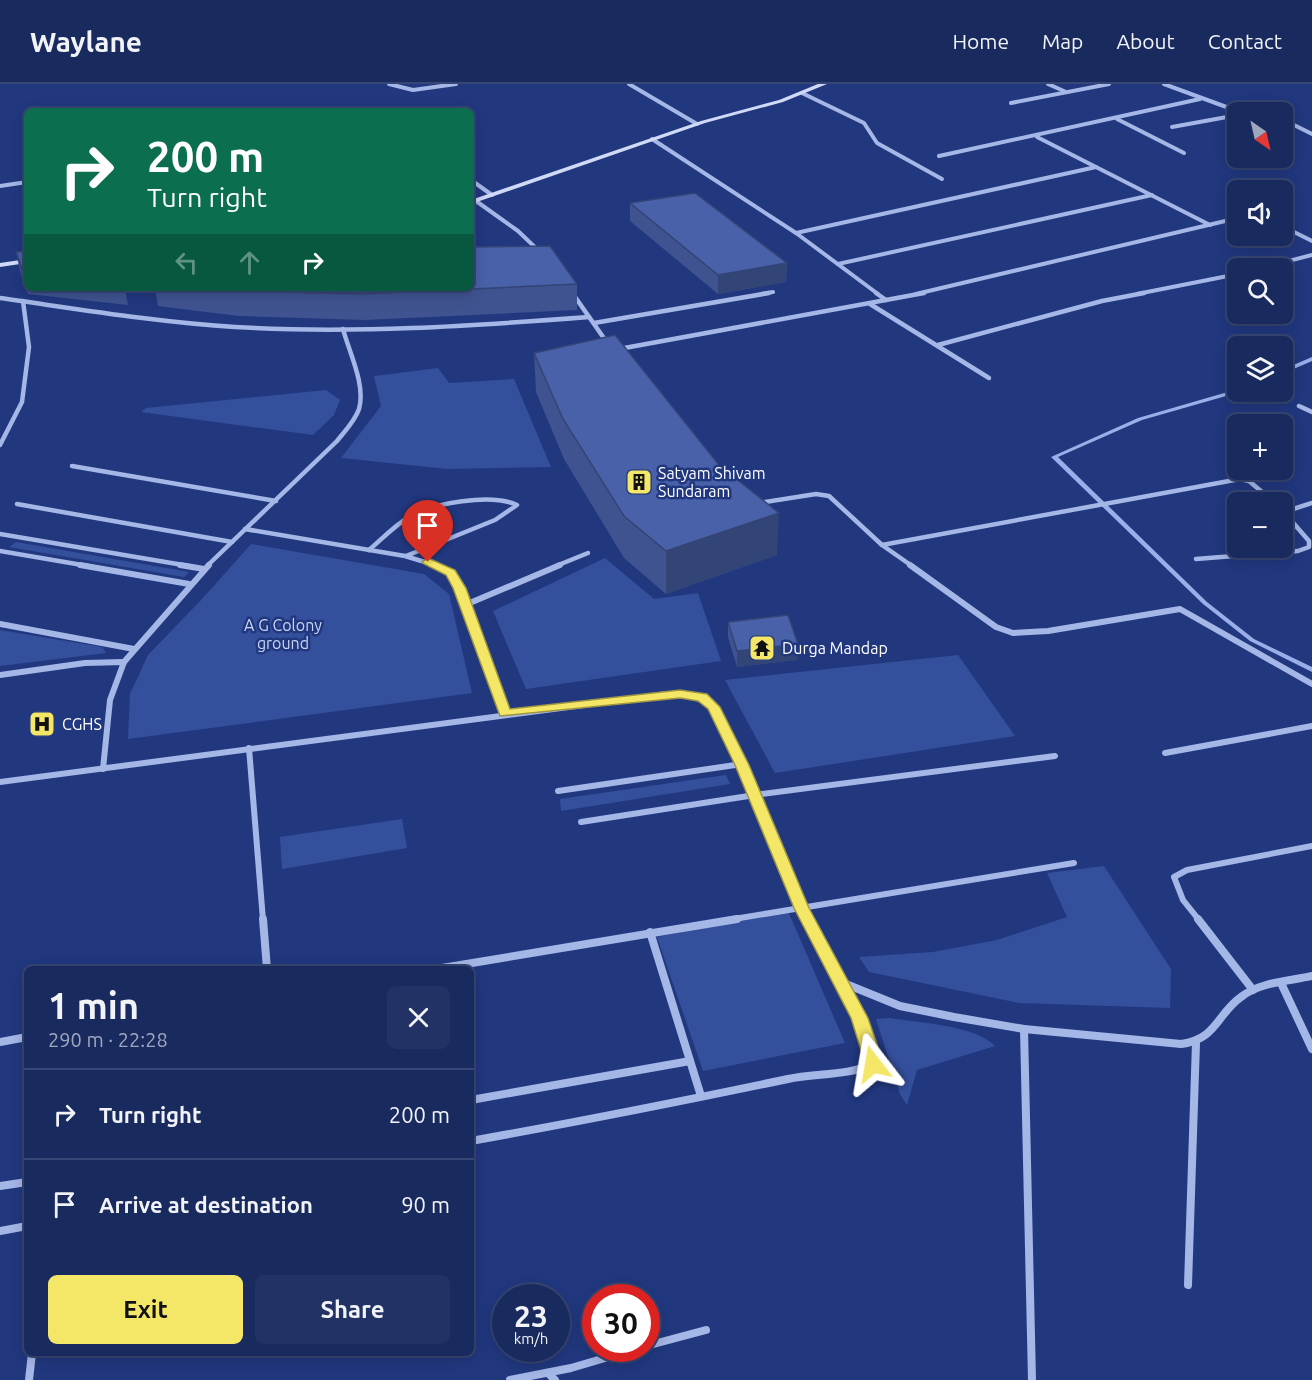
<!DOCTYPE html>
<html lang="en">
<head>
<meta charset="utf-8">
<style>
	body { margin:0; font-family:Ubuntu,sans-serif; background:#223265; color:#f1f3f6; height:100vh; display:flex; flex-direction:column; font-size:22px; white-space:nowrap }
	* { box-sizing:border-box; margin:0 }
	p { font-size:20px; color:#9fa7bd }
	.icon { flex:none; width:33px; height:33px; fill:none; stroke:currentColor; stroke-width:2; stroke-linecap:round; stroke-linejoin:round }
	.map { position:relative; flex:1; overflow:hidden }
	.sheet { position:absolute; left:24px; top:882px; width:450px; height:390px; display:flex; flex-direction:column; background:#192a5f; border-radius:9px; box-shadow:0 3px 15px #0003,0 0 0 2px #374674 }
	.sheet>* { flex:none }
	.guide { position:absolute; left:24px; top:24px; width:450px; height:183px; border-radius:9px; box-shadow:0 3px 15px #0003,0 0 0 2px #374674; background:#0b6e4f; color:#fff; overflow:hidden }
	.needle { width:39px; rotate:146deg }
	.controls { position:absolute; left:1227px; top:18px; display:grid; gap:12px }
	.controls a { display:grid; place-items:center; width:66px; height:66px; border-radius:9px; background:#192a5f; box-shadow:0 3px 15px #0003,0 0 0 2px #374674; font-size:30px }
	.speed { position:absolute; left:492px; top:1200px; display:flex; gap:12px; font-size:30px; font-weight:700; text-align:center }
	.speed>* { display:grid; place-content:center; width:78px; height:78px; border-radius:50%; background:#192a5f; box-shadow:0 3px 15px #0003,0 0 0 2px #374674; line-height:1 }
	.speed small { font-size:15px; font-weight:400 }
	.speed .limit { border:9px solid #d22; background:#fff; color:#111 }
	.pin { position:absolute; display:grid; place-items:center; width:51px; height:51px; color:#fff; margin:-62px -26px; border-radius:50% 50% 50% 0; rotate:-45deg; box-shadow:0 0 6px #0007 }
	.pin .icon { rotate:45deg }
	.me { position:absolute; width:66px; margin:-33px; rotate:346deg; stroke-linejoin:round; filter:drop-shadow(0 0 4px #0008) }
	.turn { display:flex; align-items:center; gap:21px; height:126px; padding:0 24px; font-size:27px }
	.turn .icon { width:78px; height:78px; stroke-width:2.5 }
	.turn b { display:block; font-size:42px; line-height:51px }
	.lanes { display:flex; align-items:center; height:57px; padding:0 24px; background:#0003; justify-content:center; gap:30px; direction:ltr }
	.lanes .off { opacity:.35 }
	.round { display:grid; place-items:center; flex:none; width:63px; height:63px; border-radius:9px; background:#223265 }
	.head { display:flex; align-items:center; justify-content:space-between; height:102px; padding:0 24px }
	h1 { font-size:36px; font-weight:700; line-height:45px }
	.button { display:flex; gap:12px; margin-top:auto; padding:12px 24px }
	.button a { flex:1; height:69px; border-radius:9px; background:#f4e666; color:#111; font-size:24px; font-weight:700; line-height:69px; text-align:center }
	.button a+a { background:#223265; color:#f1f3f6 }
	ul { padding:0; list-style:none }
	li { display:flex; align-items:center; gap:18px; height:90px; padding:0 24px; border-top:2px solid #374674 }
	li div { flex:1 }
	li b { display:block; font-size:22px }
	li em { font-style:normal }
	header { display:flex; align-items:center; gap:36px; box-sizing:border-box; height:84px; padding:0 30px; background:#192a5f; border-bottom:2px solid #374674 }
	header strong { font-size:28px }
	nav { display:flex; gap:33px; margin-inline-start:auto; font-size:21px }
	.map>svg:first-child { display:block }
	.green { fill:#34509d }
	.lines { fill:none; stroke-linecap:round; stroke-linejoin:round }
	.stream { fill:#99afe9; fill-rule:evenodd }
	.street-far3 { stroke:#a5b7e7; stroke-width:4 }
	.street-far2 { stroke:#a5b7e7; stroke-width:4.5 }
	.street-far1 { stroke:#a5b7e7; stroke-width:6 }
	.street { stroke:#a5b7e7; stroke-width:8 }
	.secondary { fill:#d0d9f6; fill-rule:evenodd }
	.wall { fill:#3f5390 }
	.shaded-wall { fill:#334476 }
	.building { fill:#4961a8; stroke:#334476; stroke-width:1.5 }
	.route { fill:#f4e666; stroke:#9f9642; stroke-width:1.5 }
	.labels { text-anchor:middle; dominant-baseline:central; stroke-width:5; stroke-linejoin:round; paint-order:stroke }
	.poi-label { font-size:16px; fill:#fff; stroke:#21387f; text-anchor:start }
	.park-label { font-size:16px; fill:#c9d5f6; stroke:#21387f }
</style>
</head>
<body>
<header>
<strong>Waylane</strong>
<nav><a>Home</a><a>Map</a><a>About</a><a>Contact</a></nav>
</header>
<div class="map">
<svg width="1312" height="1296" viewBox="0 0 1312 1296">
	<rect width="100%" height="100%" fill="#21387f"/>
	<g class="green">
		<polygon points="438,284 449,299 514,295 551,383 448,385 341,374 381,322 374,292"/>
		<polygon points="326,306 340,316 334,331 313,351 141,328 146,324"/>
		<polygon points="16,458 189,488 184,493 9,463"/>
		<polygon points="251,460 424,490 449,510 472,609 128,655 130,610 148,571 203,514"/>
		<polygon points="605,474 654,515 698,509 721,577 526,605 493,527"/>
		<polygon points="0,546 102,563 106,569 0,582"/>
		<polygon points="958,571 1015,652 775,689 725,596"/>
		<polygon points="726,691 730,700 561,727 560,715"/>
		<polygon points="402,735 407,764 282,785 280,753"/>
		<polygon points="1104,782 1171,885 1170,924 1019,919 869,888 859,873 933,868 997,856 1067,833 1047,789"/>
		<polygon points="788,827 845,959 703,987 657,853"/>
		<path d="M890,934c29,5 85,7 105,28l-78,24 -10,35 -7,-11 -24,-75z"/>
	</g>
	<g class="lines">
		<g class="stream">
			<polygon points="1312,273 1312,277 1282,290 1282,286"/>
			<polygon points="1238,305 1238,308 1240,308 1142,336 1058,373 1207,518 1254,555 1312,583 1312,588 1250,557 1203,520 1051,373 1138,334"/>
		</g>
		<g class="street-far3">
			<polyline points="389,0 413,6 456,0"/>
			<polyline points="629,0 697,40"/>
			<polyline points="1048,0 1066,8"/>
			<polyline points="1164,0 1240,28"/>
			<polyline points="802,9 864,39 877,59 942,95"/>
			<polyline points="1011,19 1109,0"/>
			<polyline points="1117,35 1184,69"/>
			<polyline points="1282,35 1312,50"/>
			<polyline points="1172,43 1238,31"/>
			<polyline points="1037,53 1210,141"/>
			<polyline points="652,55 796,149 878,210"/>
			<polyline points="939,72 1200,15"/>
			<polyline points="471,96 492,111"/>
			<polyline points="0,102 27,98"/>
			<polyline points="476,117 518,147 539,167"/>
			<polyline points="1282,123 1292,121"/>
			<polyline points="1282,142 1312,157"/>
			<polyline points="796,149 1096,83"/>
			<polyline points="838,180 1152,111"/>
			<polyline points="1261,184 1312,171"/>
			<polyline points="761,210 773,208"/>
			<polyline points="916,210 1238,134"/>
			<polyline points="1137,210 1238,190"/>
		</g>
		<g class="street-far2">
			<polyline points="876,209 886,216"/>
			<polyline points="573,210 608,260"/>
			<path d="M0,214c78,11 156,24 235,29 118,7 236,-1 354,-10"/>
			<polyline points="870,220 989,294"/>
			<polyline points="594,239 769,209"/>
			<polyline points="938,261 1102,217 1144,209"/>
			<polyline points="619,265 924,209"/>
			<polyline points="1299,322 1312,328"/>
			<polyline points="0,361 22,318 29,263 23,217"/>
			<polyline points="72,382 276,417"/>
			<polyline points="759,419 816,410 829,412 882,461 912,482"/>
			<polyline points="17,420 232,458"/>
			<polyline points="1284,428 1312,419"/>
			<polyline points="245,445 405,472 438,482"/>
			<polyline points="0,450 189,482"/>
			<polyline points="882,461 1240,395 1249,397 1274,418"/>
			<path d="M369,466c13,-11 25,-24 40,-33 24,-14 82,-24 108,-12l-22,15 -89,36"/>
			<polyline points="0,467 88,482"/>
			<polyline points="1196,475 1298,467 1309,463 1309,457 1282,426"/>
			<path d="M207,482l130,-125c8,-10 18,-20 22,-32 7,-24 -10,-57 -16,-80"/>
			<polyline points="556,482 588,469"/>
		</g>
		<g class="street-far1">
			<polyline points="80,481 189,500"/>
			<polyline points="180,481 204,485"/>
			<polyline points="435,481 449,490 459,503 505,630"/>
			<polyline points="910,481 996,543 1013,549 1048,547 1180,525 1312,600"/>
			<polyline points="465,521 560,481"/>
			<polyline points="0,540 134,565"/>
			<polyline points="0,591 85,579 124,578"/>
			<polyline points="249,664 263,836"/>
			<polyline points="1165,669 1312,642"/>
			<polyline points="103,685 110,616 124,578 209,481"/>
			<path d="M0,698l668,-88c27,0 40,5 55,28l85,198"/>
			<polyline points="558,707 742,680"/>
			<polyline points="581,738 755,711 1055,672"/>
			<polyline points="728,836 1074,779"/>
			<polyline points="1199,836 1183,816 1174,793 1187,786 1312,762"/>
		</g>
		<g class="street">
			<polyline points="263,835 267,885"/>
			<polyline points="1198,835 1253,906"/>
			<polyline points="650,848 701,1012"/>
			<polyline points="436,885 737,835"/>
			<path d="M841,898l59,24 54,11 70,12 157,15c36,-5 35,-29 60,-47 19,-15 48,-16 71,-21"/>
			<polyline points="1281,899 1312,965"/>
			<polyline points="1024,945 1032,1296"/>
			<polyline points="0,958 27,953"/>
			<polyline points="471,1016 690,977"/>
			<path d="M471,1057c106,-19 212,-40 317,-62 28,-6 59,-3 85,-15 -3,-42 -45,-106 -65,-145"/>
			<polyline points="0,1102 27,1098"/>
			<polyline points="0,1147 27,1142"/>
			<polyline points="1188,1201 1196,959"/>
			<polyline points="646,1262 706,1246"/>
			<polyline points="548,1289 555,1296"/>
			<polyline points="29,1296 32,1269"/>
			<polyline points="510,1296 571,1284 639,1264"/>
		</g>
		<g class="secondary">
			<polygon points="818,0 827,0 783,18 705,39 471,120 471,116 701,37 779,16"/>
			<polygon points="27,175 27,179 0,183 0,179"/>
		</g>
	</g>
	<g class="wall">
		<polygon points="630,119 787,179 786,198 718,210 630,137"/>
		<polygon points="27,167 27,204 125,204 128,221 28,210 20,187 16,168"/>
		<polygon points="577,200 577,226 365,236 239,232 158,222 155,204 471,204"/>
		<polygon points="534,269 777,471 666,510 624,474 564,375 536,308"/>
		<polygon points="728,538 798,560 797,576 737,583 728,553"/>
	</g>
	<g class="shaded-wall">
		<polygon points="787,179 786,198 718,210 718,191"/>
		<polygon points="779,429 777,471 666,510 666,467"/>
		<polygon points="798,560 797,576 737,583 737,567"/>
	</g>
	<g class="building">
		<polygon points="695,109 787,179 718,191 630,119"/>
		<polygon points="550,162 577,200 363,210 235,207 214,204 471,204 471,163"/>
		<polygon points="27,167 27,191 24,191 16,168"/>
		<polygon points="615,251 719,381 779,429 666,467 624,432 563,335 534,269"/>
		<polygon points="788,531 798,560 737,567 728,538"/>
	</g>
	<polygon class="route" points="428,474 455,486 466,504 510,625 680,606 707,610 720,623 749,681 809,824 868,934 880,969 879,985 867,985 851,934 794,824 735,681 708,625 698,617 680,614 500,632 453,504 446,491 424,480 422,478"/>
	<defs>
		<g id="building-square" transform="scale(1.35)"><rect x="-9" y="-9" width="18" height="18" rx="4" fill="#f4e666" stroke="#21387f"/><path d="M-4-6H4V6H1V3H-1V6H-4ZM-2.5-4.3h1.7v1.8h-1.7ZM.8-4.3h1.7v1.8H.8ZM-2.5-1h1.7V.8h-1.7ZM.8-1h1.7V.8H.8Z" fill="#111"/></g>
		<g id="temple-square" transform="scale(1.35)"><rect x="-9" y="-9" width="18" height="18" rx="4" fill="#f4e666" stroke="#21387f"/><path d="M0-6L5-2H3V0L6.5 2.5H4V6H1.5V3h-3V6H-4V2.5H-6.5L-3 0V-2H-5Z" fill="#111"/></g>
		<g id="hospital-square" transform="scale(1.35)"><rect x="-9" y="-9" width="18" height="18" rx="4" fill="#f4e666" stroke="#21387f"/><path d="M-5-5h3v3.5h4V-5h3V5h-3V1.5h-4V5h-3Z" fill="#111"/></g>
	</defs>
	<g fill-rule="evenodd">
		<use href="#building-square" x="639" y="398"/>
		<use href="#temple-square" x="762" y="564"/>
		<use href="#hospital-square" x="42" y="640"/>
	</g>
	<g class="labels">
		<g class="poi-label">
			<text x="658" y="389">Satyam Shivam<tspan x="658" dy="18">Sundaram</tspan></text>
			<text x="782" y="564">Durga Mandap</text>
			<text x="62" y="640">CGHS</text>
		</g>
		<g class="park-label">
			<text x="283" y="541">A G Colony<tspan x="283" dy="18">ground</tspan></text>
		</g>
	</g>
</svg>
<div class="controls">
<a><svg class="needle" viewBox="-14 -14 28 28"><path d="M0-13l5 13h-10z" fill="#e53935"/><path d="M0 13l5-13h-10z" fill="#9fa7bd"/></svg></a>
<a><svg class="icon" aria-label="sound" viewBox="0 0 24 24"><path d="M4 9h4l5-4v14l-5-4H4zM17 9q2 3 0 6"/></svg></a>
<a><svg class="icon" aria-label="search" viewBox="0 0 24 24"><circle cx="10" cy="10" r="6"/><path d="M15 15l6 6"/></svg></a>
<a><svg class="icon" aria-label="layers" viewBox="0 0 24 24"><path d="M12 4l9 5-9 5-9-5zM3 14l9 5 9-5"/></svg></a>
<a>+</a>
<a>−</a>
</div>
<div class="speed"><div>23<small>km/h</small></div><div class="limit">30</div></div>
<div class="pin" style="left:428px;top:478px;background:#d93025"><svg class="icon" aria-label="arrive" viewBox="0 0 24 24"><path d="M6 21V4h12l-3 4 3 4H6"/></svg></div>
<svg class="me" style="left:873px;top:980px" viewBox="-20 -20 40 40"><path d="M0-17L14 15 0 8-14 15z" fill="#f4e666" stroke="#fff" stroke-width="4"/></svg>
<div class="guide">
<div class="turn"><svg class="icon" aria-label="right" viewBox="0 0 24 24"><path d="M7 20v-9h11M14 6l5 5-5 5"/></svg><div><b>200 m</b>Turn right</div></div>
<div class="lanes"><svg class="icon off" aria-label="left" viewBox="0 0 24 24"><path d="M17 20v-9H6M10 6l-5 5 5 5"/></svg><svg class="icon off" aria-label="ahead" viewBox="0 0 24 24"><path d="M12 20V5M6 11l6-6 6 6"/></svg><svg class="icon" aria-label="right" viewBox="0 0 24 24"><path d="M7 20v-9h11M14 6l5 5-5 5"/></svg></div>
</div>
<section class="sheet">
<div class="head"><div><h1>1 min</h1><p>290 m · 22:28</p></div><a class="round"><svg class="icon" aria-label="close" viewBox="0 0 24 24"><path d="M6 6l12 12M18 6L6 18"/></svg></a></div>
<ul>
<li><svg class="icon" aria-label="right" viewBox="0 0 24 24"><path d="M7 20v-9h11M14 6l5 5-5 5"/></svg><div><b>Turn right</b></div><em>200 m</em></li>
<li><svg class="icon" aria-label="arrive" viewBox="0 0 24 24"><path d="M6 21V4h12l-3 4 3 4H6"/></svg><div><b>Arrive at destination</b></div><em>90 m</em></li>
</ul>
<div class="button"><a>Exit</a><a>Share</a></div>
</section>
</div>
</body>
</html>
